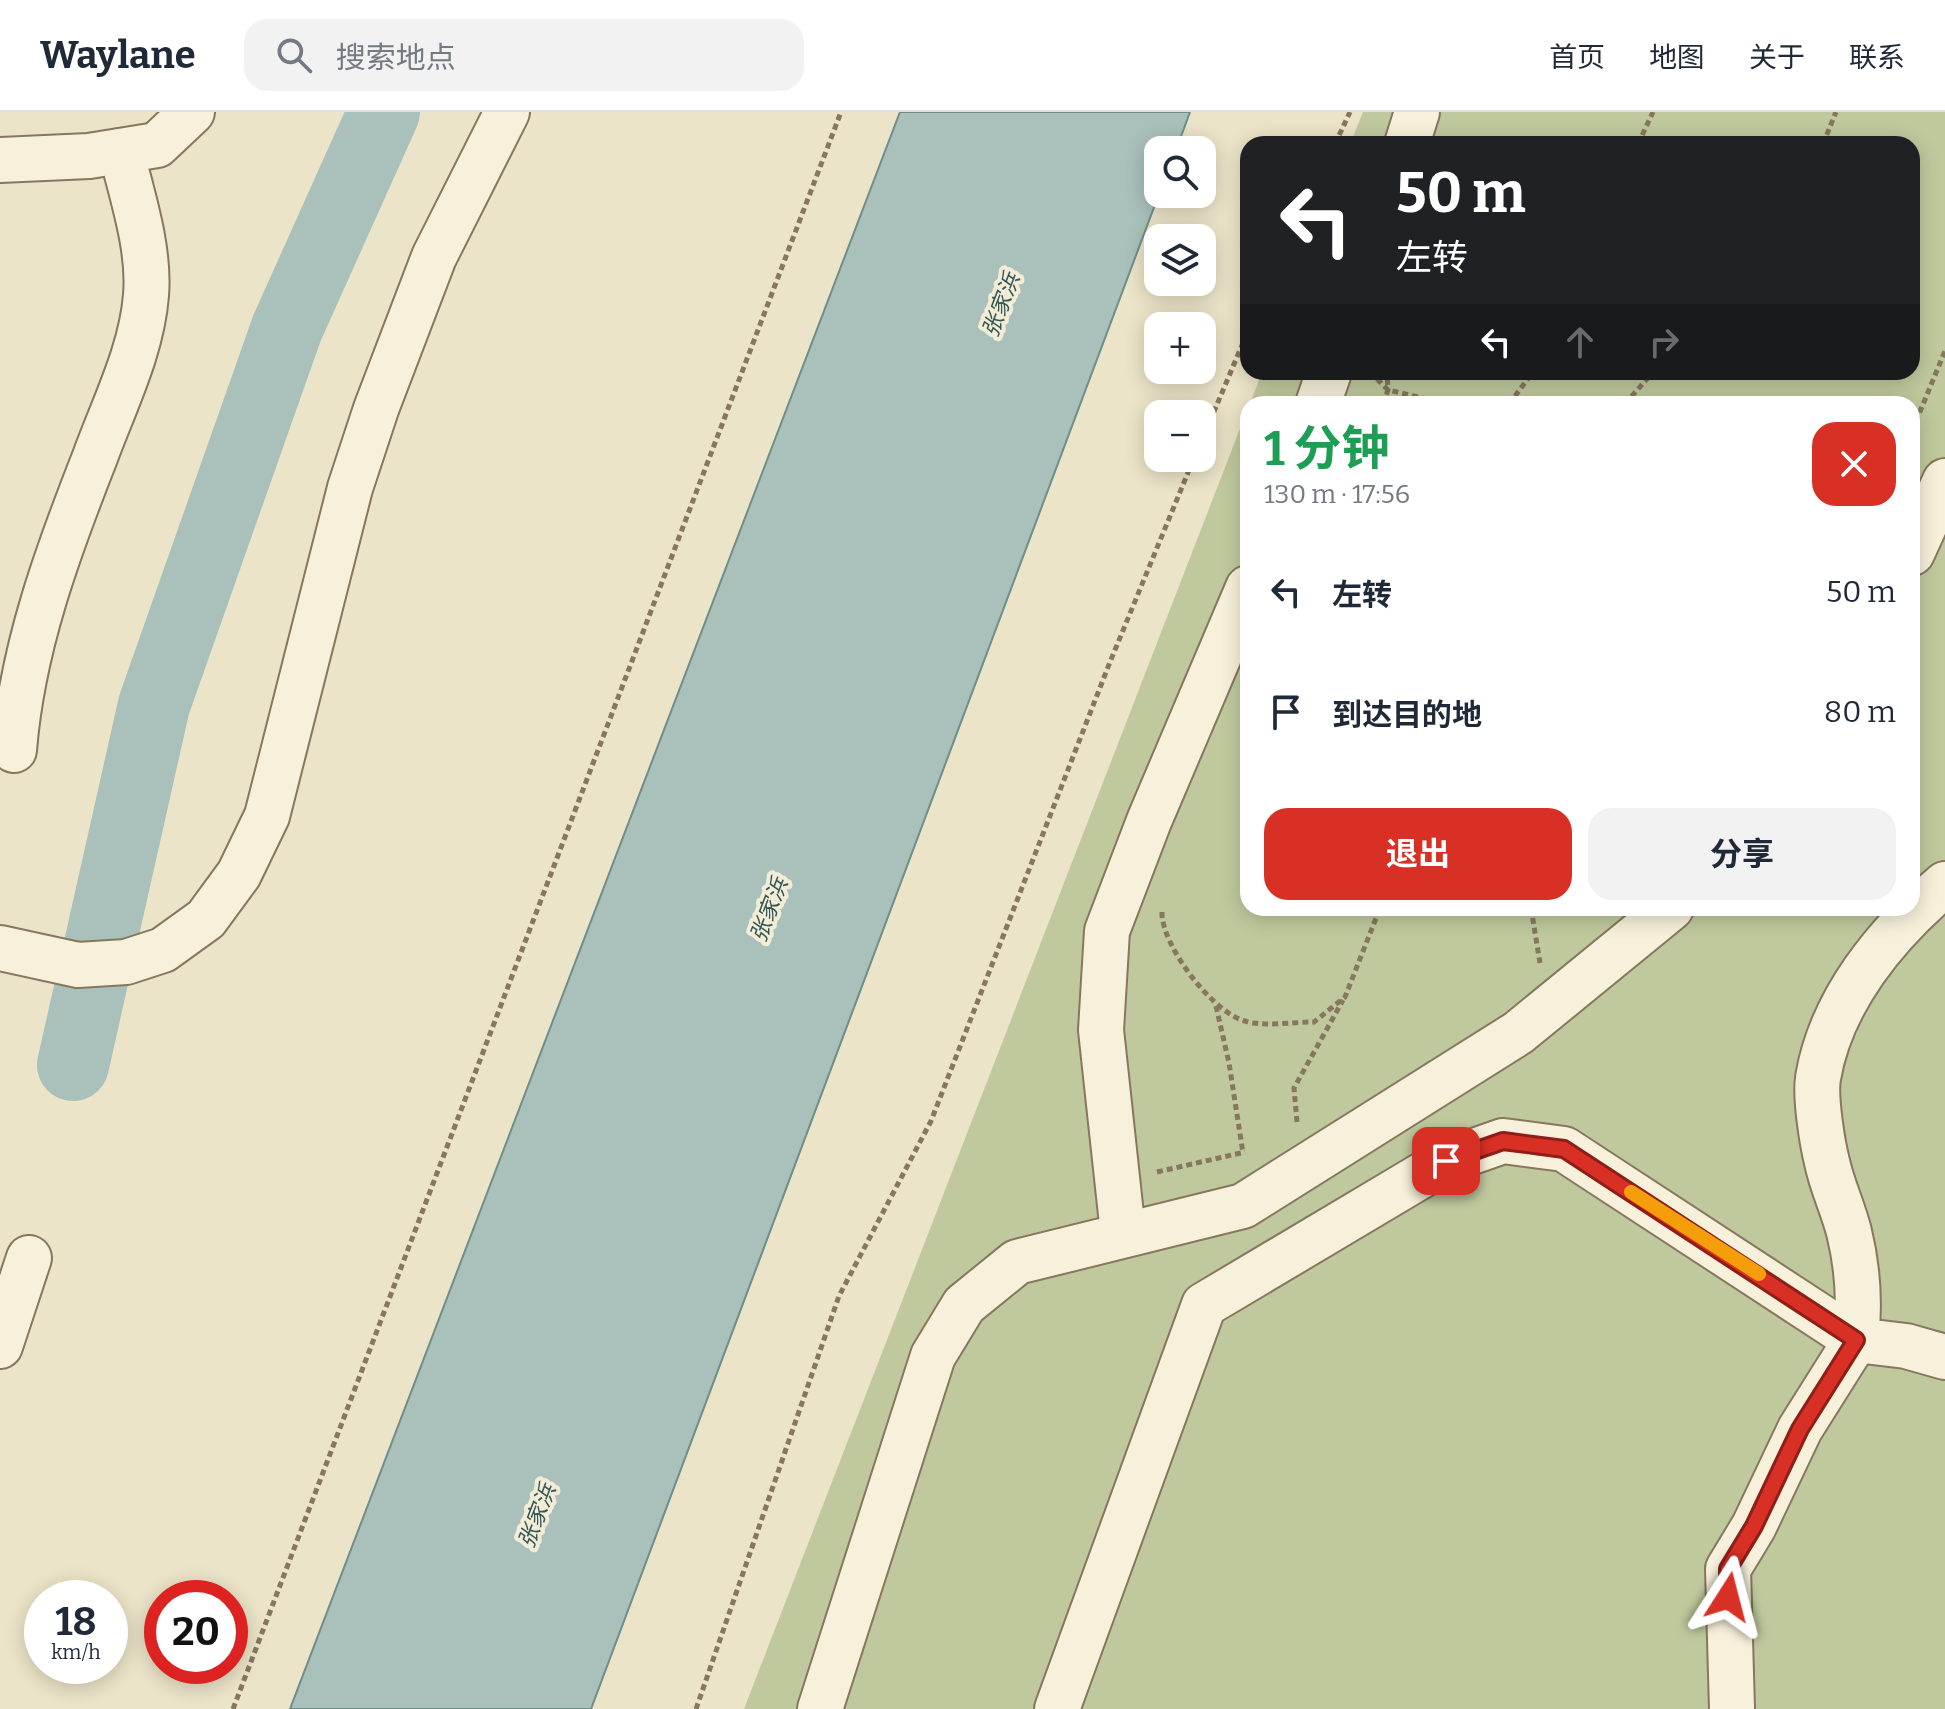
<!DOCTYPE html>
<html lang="zh">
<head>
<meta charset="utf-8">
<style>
	body { margin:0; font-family:Bitter,"Noto Sans SC",serif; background:#f2f2f3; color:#1f2937; height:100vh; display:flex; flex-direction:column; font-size:30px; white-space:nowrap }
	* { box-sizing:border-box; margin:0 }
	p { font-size:26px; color:#747a83 }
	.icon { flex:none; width:44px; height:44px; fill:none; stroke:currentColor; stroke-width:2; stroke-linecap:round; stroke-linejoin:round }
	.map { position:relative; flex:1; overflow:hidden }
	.side { position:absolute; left:1240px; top:284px; width:680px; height:520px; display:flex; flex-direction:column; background:#fff; border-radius:24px; box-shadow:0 4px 20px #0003 }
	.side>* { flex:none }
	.hud { position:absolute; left:1240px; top:24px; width:680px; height:244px; border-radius:24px; box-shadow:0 4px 20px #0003; background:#202124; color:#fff; overflow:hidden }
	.tools { position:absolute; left:1144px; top:24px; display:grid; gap:16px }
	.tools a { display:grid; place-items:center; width:72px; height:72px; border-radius:16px; background:#fff; box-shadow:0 4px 20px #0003; font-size:40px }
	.speed { position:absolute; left:24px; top:1468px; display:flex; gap:16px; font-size:40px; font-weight:700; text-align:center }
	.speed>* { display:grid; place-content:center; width:104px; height:104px; border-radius:50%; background:#fff; box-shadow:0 4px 20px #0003; line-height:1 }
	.speed small { font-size:20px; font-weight:400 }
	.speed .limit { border:12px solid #d22; background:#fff; color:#111 }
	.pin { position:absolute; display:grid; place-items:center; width:68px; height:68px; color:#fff; margin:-34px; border-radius:16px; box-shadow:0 4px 12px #0006 }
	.me { position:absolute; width:88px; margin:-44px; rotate:9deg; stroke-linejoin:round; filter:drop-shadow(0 0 6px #0008) }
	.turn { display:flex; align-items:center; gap:28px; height:168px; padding:0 24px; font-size:36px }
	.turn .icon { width:104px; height:104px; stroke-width:2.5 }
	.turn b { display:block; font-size:56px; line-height:68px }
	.lanes { display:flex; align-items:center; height:76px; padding:0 24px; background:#0003; justify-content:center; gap:40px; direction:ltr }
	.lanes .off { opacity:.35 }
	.round { display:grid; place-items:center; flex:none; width:84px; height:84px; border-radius:24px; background:#f2f2f3 }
	.summary { display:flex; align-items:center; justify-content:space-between; height:136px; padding:0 24px }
	h1 { font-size:48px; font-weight:700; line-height:60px; color:#1e9e55 }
	.action { display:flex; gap:16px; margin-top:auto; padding:16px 24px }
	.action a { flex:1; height:92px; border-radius:24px; background:#d93025; color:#fff; font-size:32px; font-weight:700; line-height:92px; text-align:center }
	.action a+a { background:#f2f2f3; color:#1f2937 }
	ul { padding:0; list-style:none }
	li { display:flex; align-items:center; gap:24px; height:120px; padding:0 24px }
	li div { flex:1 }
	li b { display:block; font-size:30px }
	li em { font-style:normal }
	header { display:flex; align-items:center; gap:48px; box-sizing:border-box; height:112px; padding:0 40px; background:#fff; border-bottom:2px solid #e0e1e3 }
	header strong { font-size:38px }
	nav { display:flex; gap:44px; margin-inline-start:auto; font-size:28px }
	.search { width:560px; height:72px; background:#f2f2f3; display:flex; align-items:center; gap:20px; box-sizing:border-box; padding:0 28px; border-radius:24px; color:#747a83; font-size:30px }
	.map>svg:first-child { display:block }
	.green { fill:#c0c99d }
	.water { fill:#a9c0bb; stroke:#708e89; stroke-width:2 }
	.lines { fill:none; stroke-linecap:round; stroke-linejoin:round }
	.river { stroke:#a9c0bb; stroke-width:72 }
	.minor-casing { stroke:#86775e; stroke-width:48 }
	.path { stroke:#86775e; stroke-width:5; stroke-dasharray:6 4; stroke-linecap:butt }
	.minor { stroke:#f7f1db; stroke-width:44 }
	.route-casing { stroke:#8d1f18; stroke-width:20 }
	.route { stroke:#d93025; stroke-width:14 }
	.slow { stroke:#f59e0b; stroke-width:14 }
	.labels { text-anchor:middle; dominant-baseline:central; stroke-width:8; stroke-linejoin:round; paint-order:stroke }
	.water-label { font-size:22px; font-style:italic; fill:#315656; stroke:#f3edd7 }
</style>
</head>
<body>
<header>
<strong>Waylane</strong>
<div class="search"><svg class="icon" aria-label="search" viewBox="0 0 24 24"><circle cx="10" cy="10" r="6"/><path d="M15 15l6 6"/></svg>搜索地点</div>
<nav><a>首页</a><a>地图</a><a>关于</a><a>联系</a></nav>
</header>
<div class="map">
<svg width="1945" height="1597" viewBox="0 0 1945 1597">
	<rect width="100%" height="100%" fill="#ebe4c8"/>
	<polygon class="green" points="1363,0 1945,0 1945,1597 744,1597 1248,296 1248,796 1912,796 1912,292 1250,292 1262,260 1912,260 1912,32 1350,32"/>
	<polygon class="water" points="900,0 1190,0 1176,38 1158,38 1159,82 591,1597 290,1597"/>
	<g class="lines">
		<polyline class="river" points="73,953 154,593 287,216 384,0"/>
		<g class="minor-casing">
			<g id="minor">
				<polyline points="1407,32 1417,0"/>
				<polyline points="0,48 89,44 157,33 192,0"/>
				<polyline points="1318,292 1329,260"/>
				<polyline points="1912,441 1945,369"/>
				<path d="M14,638c8,-102 44,-199 81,-293 19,-52 47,-107 51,-162 4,-46 -14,-100 -25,-144"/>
				<path d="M1945,772c-58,49 -114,116 -127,194 -3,19 4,64 9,84 5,24 16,46 22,70 9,36 11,71 7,108l50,6 39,11"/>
				<polyline points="0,836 78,853 126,850 163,838 206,807 239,762 267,704 350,376 376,297 434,145 507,0"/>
				<polyline points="1123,1121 1101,918 1107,819 1149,709 1248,476"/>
				<polyline points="0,1234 29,1146"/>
				<polyline points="820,1597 933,1244 964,1193 1017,1150 1243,1094 1518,921 1671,796"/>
				<polyline points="1057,1597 1204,1193 1446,1049 1503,1029 1564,1037 1856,1228 1800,1317 1754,1414 1728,1457 1732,1597"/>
			</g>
		</g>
		<g class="path">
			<polyline points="1335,32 1350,0"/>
			<polyline points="1638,32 1653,0"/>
			<polyline points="1823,32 1836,0"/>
			<polyline points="1370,260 1388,278 1448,292"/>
			<polyline points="1383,292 1388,278 1387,260"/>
			<polyline points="1509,292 1533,260"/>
			<polyline points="1611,292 1652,292"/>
			<polyline points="1625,292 1653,260"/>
			<polyline points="1912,319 1945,239"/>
			<polyline points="1202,328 1248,219"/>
			<polyline points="1531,796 1540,851"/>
			<path d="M1162,800c-1,33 51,101 83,109 20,6 48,1 69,1l31,-25 35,-89"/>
			<polyline points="1216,894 1229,951 1243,1041"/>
			<polyline points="1297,1010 1294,976 1343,888"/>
			<polyline points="1157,1060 1245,1040"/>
			<polyline points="233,1597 841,0"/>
			<polyline points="696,1597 839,1184 931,1009 1110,550 1194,346"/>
		</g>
		<use href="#minor" class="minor"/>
	</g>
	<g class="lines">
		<g class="route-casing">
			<polyline id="route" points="1446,1049 1503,1029 1564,1037 1856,1228 1800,1317 1754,1414 1728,1457 1728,1485"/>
		</g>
		<use href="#route" class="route"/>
		<polyline class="slow" points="1631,1080 1759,1162"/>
	</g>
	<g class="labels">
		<g class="water-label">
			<text transform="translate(1001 193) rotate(-69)">张家浜</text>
			<text transform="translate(769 798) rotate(-69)">张家浜</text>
			<text transform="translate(537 1404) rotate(-69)">张家浜</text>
		</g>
	</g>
</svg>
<div class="tools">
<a><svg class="icon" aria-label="search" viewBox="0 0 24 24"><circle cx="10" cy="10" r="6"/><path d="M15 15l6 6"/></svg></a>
<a><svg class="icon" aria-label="layers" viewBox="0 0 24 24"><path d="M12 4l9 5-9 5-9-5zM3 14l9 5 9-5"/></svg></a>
<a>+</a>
<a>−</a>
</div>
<div class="speed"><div>18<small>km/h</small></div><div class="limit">20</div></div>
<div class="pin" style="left:1446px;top:1049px;background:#d93025"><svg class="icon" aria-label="arrive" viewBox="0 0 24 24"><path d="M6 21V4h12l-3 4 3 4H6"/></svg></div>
<svg class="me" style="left:1728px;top:1485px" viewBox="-20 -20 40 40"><path d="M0-17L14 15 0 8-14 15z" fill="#d93025" stroke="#fff" stroke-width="4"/></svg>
<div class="hud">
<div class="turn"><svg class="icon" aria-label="left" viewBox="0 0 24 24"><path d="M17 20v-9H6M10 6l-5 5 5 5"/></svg><div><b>50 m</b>左转</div></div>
<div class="lanes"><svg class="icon" aria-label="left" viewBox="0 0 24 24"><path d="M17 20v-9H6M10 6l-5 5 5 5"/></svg><svg class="icon off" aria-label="ahead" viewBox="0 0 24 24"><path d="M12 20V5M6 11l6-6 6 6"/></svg><svg class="icon off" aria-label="right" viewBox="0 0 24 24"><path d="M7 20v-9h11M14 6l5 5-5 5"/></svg></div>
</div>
<section class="side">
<div class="summary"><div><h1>1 分钟</h1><p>130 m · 17:56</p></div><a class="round" style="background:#d93025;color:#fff"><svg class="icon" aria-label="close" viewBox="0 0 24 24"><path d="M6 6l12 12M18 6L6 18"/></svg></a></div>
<ul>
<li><svg class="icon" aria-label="left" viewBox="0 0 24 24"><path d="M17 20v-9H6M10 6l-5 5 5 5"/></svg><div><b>左转</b></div><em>50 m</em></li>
<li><svg class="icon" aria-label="arrive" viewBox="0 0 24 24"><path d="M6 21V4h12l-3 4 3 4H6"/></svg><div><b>到达目的地</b></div><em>80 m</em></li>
</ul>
<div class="action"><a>退出</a><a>分享</a></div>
</section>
</div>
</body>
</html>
